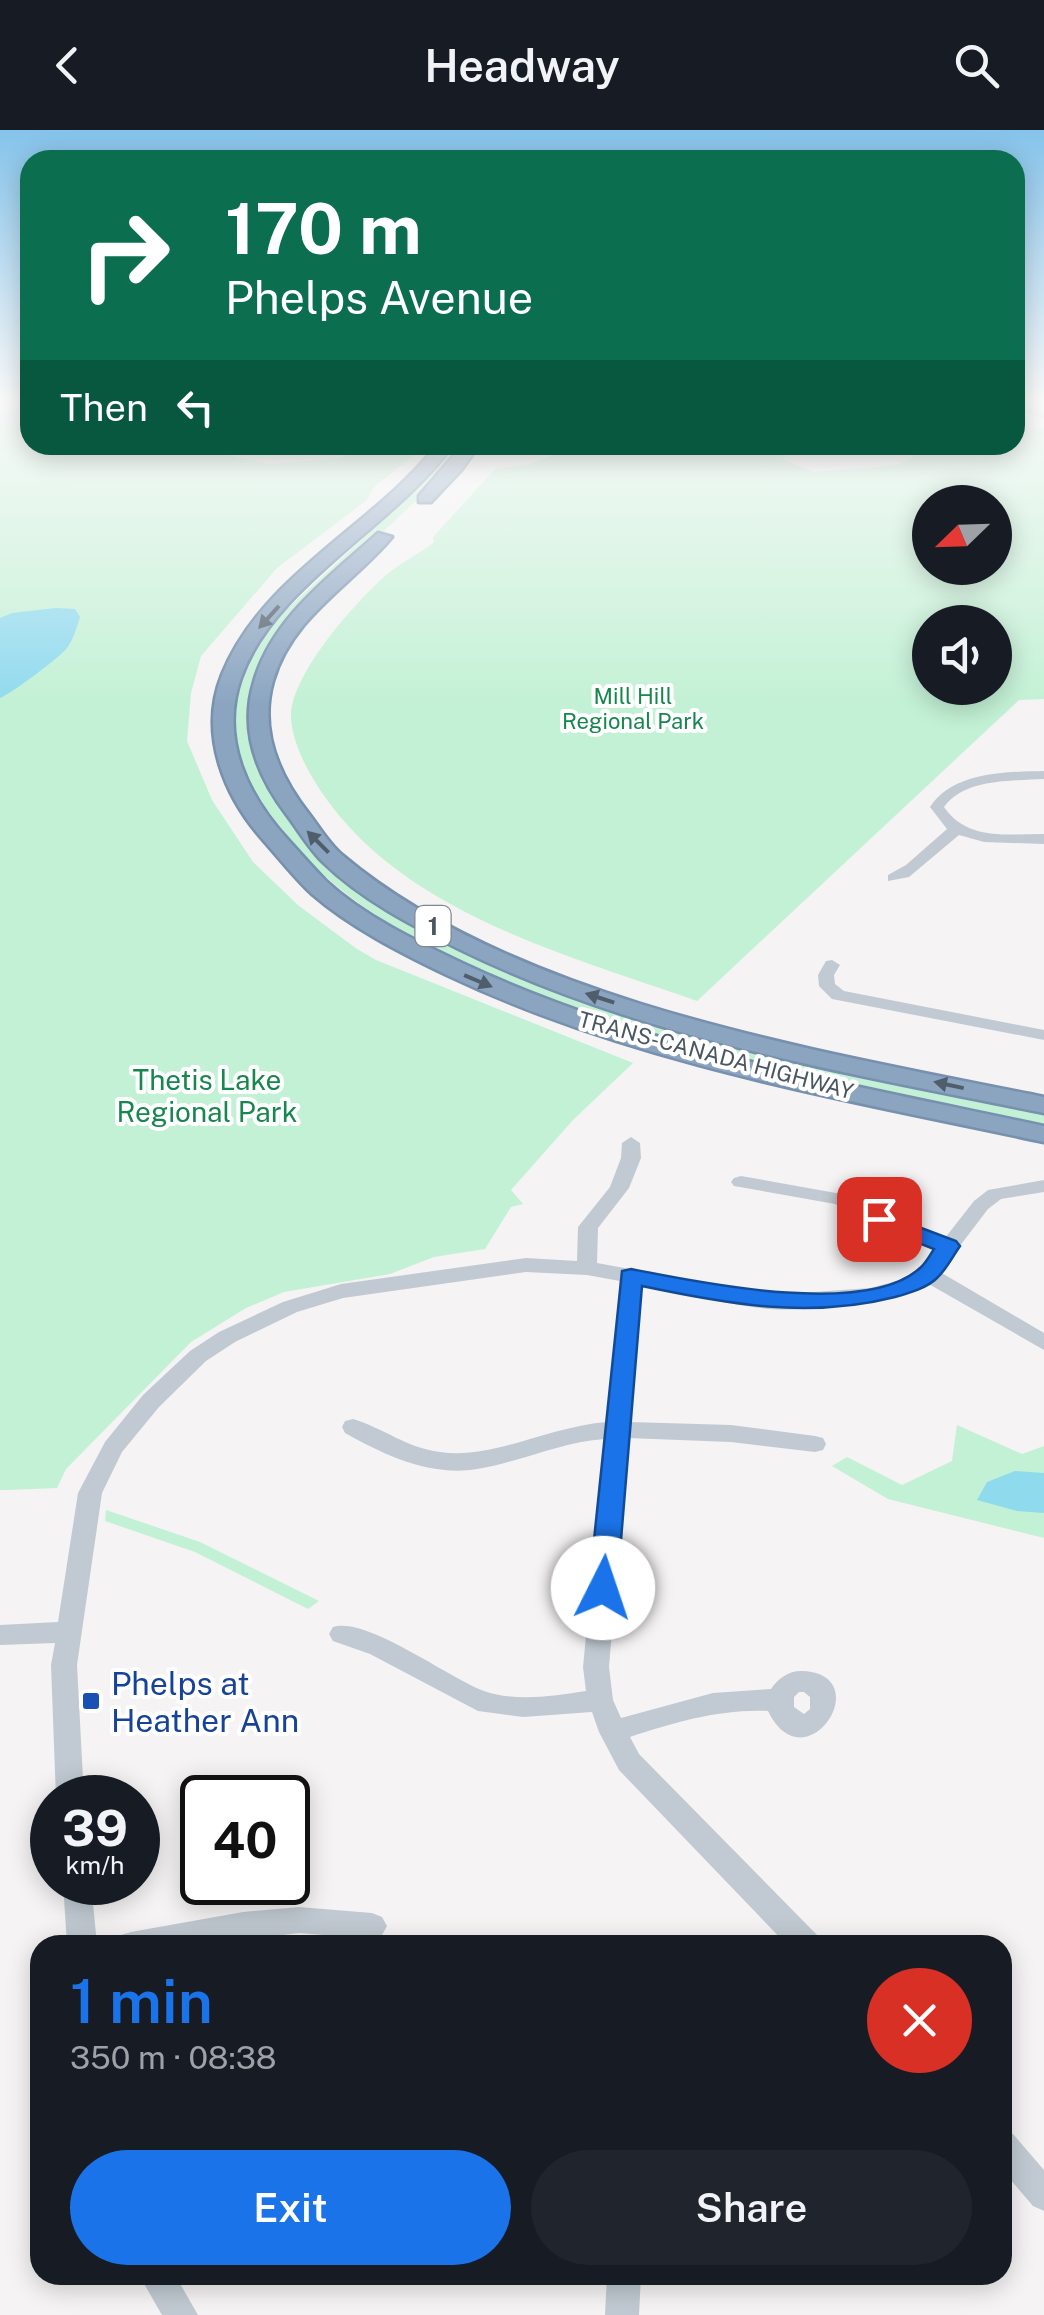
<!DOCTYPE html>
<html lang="en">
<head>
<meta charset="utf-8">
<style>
	body { margin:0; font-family:"Public Sans",sans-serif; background:#20242c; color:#f1f3f6; height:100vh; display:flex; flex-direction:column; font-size:38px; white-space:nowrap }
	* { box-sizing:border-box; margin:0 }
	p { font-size:32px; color:#9ea1a6 }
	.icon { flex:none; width:55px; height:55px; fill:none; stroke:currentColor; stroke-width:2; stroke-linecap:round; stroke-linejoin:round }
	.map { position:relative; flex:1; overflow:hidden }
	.side { position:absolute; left:30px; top:1805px; width:982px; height:350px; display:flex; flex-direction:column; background:#171b24; border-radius:30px; box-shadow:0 5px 25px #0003 }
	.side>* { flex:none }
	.hud { position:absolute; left:20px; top:20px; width:1005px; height:305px; border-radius:30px; box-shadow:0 5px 25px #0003; background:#0b6e4f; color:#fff; overflow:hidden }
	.needle { width:65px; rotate:247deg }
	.buttons { position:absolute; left:912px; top:355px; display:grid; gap:20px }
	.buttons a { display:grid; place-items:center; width:100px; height:100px; border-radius:50%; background:#171b24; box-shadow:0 5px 25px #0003; font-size:50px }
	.speed { position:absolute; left:30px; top:1645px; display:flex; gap:20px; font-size:50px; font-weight:700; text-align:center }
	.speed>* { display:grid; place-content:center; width:130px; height:130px; border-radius:50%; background:#171b24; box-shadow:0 5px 25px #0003; line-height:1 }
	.speed small { font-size:25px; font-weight:400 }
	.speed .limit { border:5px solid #111; border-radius:15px; background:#fff; color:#111 }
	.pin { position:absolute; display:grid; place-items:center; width:85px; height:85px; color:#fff; margin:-42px; border-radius:20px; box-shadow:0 5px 15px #0006 }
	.me { position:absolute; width:110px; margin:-55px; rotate:4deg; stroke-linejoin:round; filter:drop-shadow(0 0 8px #0008) }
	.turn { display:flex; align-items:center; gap:35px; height:210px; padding:0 40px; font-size:45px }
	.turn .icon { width:130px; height:130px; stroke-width:2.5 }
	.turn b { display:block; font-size:70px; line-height:85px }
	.then { display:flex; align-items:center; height:95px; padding:0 40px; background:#0003; gap:20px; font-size:38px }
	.round { display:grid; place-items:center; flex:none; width:105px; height:105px; border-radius:52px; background:#20242c }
	.head { display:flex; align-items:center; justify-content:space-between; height:170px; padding:0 40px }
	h1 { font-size:60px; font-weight:600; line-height:75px; color:#1a73e8 }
	.action { display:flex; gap:20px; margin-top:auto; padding:20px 40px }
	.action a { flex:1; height:115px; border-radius:60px; background:#1a73e8; color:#fff; font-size:40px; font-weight:600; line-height:115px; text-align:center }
	.action a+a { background:#20242c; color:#f1f3f6 }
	header { display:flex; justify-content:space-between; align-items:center; height:130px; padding:0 40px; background:#171b24; font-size:45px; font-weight:600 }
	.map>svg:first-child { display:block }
	.green { fill:#c3f1d5; fill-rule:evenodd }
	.water { fill:#90daee }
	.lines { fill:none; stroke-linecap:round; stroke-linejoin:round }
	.highway-casing { stroke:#7690ad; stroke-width:5 }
	.minor { fill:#c1cad2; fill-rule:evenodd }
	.highway { fill:#8ba5c1; fill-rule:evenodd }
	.oneway { fill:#505e6b }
	.route { fill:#1a73e8; stroke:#114b97; stroke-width:2.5 }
	.transit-dot { fill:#1a4fb4; stroke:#fff; stroke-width:4 }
	.labels { text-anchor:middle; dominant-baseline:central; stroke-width:8; stroke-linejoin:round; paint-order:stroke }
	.far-park-label { font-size:22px; fill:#17864f; stroke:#fff }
	.far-street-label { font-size:22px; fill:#4a5661; stroke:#fff }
	.shield { fill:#fff; stroke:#808990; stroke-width:2.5 }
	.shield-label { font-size:25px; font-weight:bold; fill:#4a5661 }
	.park-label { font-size:28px; fill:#17864f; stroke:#fff }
	.near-transit-label { font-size:32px; fill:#164399; stroke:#fff; text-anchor:start }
</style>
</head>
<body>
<header><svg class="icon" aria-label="back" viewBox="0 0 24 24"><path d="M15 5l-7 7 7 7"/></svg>Headway<svg class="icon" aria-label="search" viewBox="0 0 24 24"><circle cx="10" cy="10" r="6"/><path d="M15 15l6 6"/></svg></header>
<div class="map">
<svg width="1044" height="2185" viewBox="0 0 1044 2185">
	<rect width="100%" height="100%" fill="#f5f3f3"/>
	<g class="green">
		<polygon points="0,269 30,269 30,315 183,315 269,334 337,329 360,321 364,315 414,315 413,326 374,357 367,370 277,438 201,526 191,563 187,611 212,670 253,732 299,776 357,819 376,830 633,933 573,990 511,1060 523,1074 511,1077 485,1119 434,1127 390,1144 284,1162 246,1178 191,1212 66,1339 57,1358 7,1360 0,1360"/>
		<path d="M1015,295l29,3v271l-25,1 -322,301c-135,-48 -307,-91 -385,-224 -11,-19 -25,-49 -20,-72 10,-42 61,-100 92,-128 15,-14 34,-22 50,-35l-1,-5 63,-69 32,-3 49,-20h61l15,10 63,-10h76l3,3 -13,11 32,13 85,-7 32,-20h84zM995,372v66h-65v-66zM995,492v66h-65v-66z"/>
		<path d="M454,315h11l-29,37 -140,132 -47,99 3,32 12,37 18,29 27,32 228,140 507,129v12c-228,-50 -621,-108 -770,-301 -59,-75 -48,-141 10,-211l147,-137z"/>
		<polygon points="957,1295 1022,1324 1044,1316 1044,1408 888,1369 832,1336 847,1327 902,1355 952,1331"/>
		<polygon points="106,1380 200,1412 319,1471 308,1479 195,1422 105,1391"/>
	</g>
	<g class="water">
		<path d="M56,478l19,1 5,8c-3,10 -7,23 -13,31 -8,10 -55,45 -67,50v-80l12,-5z"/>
		<polygon points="1015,1341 1044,1343 1044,1383 1017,1381 977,1370 987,1352"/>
	</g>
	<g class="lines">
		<g class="highway-casing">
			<g id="highway">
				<path d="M437,315h16c-60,82 -180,141 -212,233 -22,62 8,120 49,164 12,13 24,27 36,39 38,35 90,60 136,82 183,86 385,121 582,163v16c-201,-43 -410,-78 -597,-167 -46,-22 -97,-48 -136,-82 -16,-15 -31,-34 -46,-51 -40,-44 -67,-107 -43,-167 40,-100 151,-148 215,-230z"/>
				<polygon points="463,315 479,315 462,339 431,372 419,372 419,366"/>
				<path d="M378,403l14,4c-40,48 -100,79 -119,144 -14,49 6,95 36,133 10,13 20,30 33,41 175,148 482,197 702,242v16c-198,-40 -405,-75 -587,-165 -46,-23 -96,-49 -133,-85 -14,-13 -25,-32 -37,-48 -29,-38 -48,-84 -33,-133 18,-64 77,-106 124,-149z"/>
			</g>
		</g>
		<g class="minor">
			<polygon points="1015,273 1044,283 1044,289 1015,279"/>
			<polygon points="347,315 358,315 349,322 344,319"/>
			<polygon points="524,315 536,315 525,322 520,319"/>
			<path d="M1044,641v8c-31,2 -80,-1 -100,28 23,34 64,27 100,27v10l-60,-2 -25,-7 -50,42 -21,4v-6l18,-10 41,-36 -17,-22c23,-35 75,-35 114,-36z"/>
			<polygon points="832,830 840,835 834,845 835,854 844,861 1044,900 1044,910 832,869 819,856 818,845 826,831"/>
			<path d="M631,1007l9,6 1,15 -12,30 -31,40 -1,35 174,32 99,-7 27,-7 24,-12 16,-20 -65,-26 -37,-19 -101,-18 -3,-4 3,-4 7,-2 106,19 39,20 59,23 29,-37 14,-11 56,-10v12l-43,7 -13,10 -48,63 104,61v17l-117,-67c-37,19 -116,29 -158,26 -42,-4 -86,-16 -128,-24l-12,137 102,3 84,11 8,2 3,6 -3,6 -8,2 -84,-10 -103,-4 -19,229 4,33 8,18 92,-25 58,-4c7,-11 19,-19 32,-18 76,4 2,116 -35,40 -48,-2 -92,11 -138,26l9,17 178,181 5,10h-35l-168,-175 -20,-38 -7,-20 -69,5 -45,-6 -108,-57 -37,-13 -4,-7 4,-7c33,-11 116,51 151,64 31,11 70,5 102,0l-3,-24 22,-228c-45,3 -84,23 -128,30 -46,8 -93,-14 -132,-36l-3,-6 3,-6 8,-2c30,9 54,29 87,33 52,8 110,-26 167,-30l13,-141 -33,-6 -61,-3 -183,26 -46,14 -62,30 -29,19 -47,46 -37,45 -20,41 -25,172 7,133h-28l-5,-133 4,-22 -55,2v-20l58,-3 20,-129 27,-51 38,-47 47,-44 29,-19 64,-30 58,-18 185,-26 51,3 1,-34 32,-40 11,-29 1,-15zM799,1562h5l6,5v12l-6,5 -10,-7v-10z"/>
			<polygon points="63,1752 91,1752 97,1815 67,1815"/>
			<polygon points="299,1777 372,1783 382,1787 387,1796 382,1805 372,1809 299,1803 206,1815 116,1815 121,1805 131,1802 243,1782"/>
			<polygon points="1002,1999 1013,2004 1044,2040 1044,2081 1033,2076 1002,2040"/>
			<polygon points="139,2145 175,2145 198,2185 162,2185"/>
			<polygon points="607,2145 641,2145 639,2185 605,2185"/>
		</g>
		<use href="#highway" class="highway"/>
	</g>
	<defs><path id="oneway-solid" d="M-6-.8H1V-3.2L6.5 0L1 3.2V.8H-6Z" transform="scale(2.5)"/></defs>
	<g class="oneway">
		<use href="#oneway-solid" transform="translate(269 487) rotate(132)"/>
		<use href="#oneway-solid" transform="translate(318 712) rotate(-135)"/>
		<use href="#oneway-solid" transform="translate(478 851) rotate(23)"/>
		<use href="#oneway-solid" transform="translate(600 868) rotate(-162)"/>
		<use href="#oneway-solid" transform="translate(949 955) rotate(-168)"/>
	</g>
	<linearGradient id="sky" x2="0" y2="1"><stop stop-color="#85c3ea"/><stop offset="0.47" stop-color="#fafafa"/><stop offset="1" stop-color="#fafafa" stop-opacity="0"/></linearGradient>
	<rect width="1044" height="575" fill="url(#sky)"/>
	<path class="route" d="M879,1082l77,29 4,5c-7,10 -14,24 -23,32 -10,10 -28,15 -42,19 -86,22 -168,7 -253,-11l-25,302 -4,8 -10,3 -10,-3 -4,-8 33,-317 9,-2c66,13 235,49 289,-1 6,-5 10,-13 14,-19l-63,-25 -4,-5 4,-5z"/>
	<rect class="transit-dot" x="81" y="1561" width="20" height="20" rx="5"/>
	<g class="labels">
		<g class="far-park-label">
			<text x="633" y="566">Mill Hill<tspan x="633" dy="25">Regional Park</tspan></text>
		</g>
		<g class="far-street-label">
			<text transform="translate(716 925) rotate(15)">TRANS-CANADA HIGHWAY</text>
		</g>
		<rect class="shield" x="415.5" y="776" width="35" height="40" rx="8"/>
		<g class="shield-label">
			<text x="433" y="796">1</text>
		</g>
		<g class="park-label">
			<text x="207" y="949">Thetis Lake<tspan x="207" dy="32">Regional Park</tspan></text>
		</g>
		<g class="near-transit-label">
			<text x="111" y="1553">Phelps at<tspan x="111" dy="37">Heather Ann</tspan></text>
		</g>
	</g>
</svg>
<div class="buttons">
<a><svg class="needle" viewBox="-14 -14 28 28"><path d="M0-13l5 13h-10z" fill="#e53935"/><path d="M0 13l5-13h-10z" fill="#9ea1a6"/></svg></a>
<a><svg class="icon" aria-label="sound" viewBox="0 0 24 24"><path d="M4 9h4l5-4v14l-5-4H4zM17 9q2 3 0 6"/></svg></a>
</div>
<div class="speed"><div>39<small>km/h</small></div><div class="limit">40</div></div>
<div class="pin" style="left:879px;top:1089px;background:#d93025"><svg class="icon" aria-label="arrive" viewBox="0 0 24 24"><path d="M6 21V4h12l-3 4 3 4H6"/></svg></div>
<svg class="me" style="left:603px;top:1458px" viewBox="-20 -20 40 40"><circle r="19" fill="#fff"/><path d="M0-13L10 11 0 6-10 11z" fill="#1a73e8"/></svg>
<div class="hud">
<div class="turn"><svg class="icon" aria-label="right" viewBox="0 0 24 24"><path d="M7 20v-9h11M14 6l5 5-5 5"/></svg><div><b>170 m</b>Phelps Avenue</div></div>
<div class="then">Then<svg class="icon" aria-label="left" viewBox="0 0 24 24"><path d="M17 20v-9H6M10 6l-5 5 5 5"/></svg></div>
</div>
<section class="side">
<div class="head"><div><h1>1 min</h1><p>350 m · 08:38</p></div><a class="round" style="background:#d93025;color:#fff"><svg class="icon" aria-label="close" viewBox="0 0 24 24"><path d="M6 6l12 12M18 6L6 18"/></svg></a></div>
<div class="action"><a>Exit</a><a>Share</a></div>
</section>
</div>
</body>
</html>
